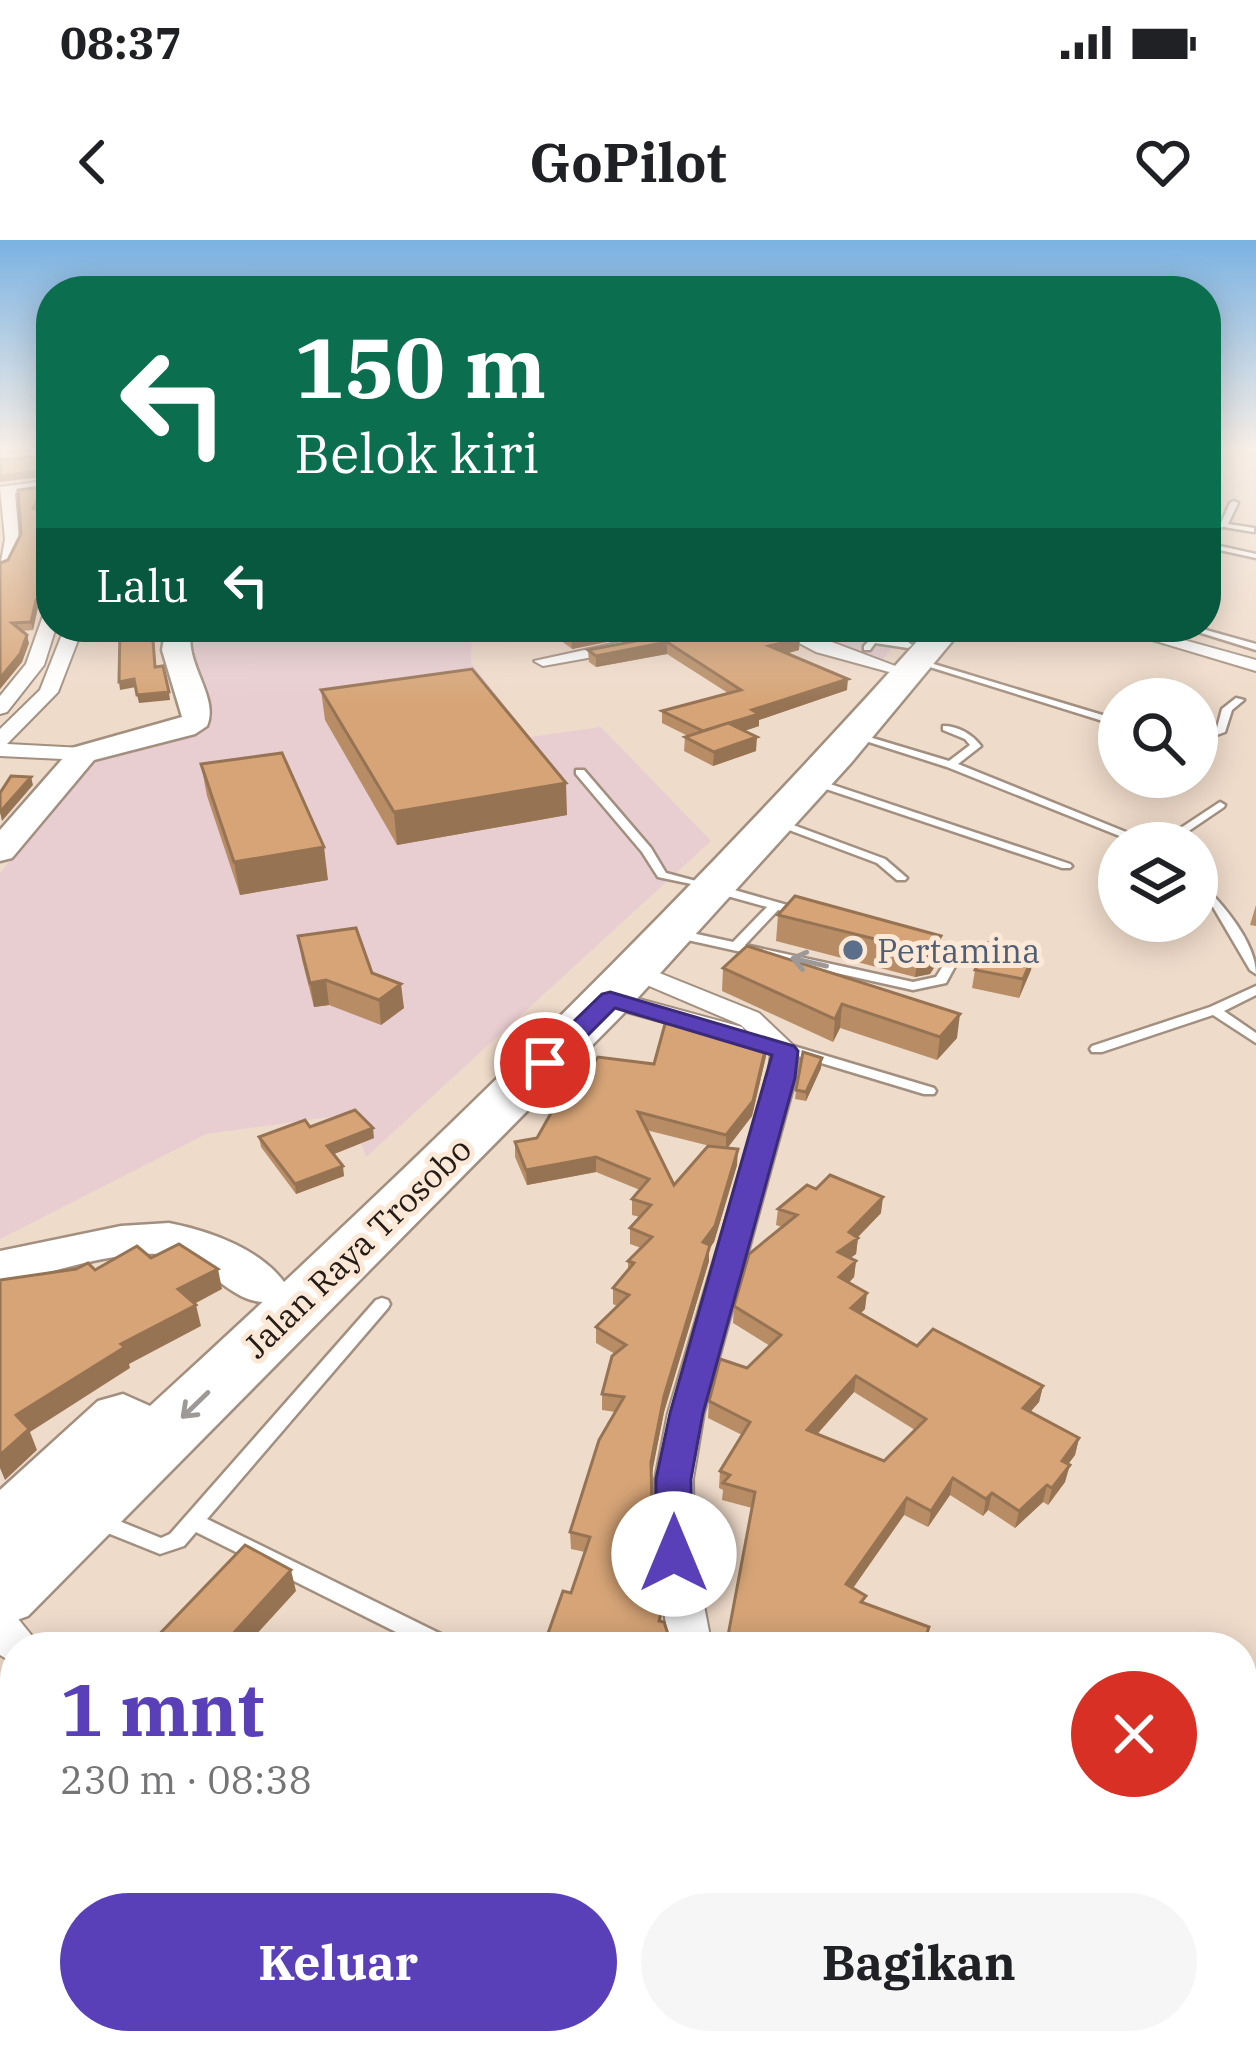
<!DOCTYPE html>
<html lang="id">
<head>
<meta charset="utf-8">
<style>
	body { margin:0; font-family:"IBM Plex Serif",serif; background:#f6f6f6; color:#202124; height:100vh; display:flex; flex-direction:column; font-size:45px; white-space:nowrap }
	* { box-sizing:border-box; margin:0 }
	p { font-size:39px; color:#757577 }
	.icon { flex:none; width:66px; height:66px; fill:none; stroke:currentColor; stroke-width:2; stroke-linecap:round; stroke-linejoin:round }
	.map { position:relative; flex:1; overflow:hidden }
	.drawer { position:absolute; left:0px; top:1392px; width:1257px; height:423px; display:flex; flex-direction:column; background:#fff; border-radius:48px 48px 0 0; box-shadow:0 6px 30px #0003 }
	.drawer>* { flex:none }
	.guide { position:absolute; left:36px; top:36px; width:1185px; height:366px; border-radius:48px; box-shadow:0 6px 30px #0003; background:#0b6e4f; color:#fff; overflow:hidden }
	.fabs { position:absolute; left:1098px; top:438px; display:grid; gap:24px }
	.fabs a { display:grid; place-items:center; width:120px; height:120px; border-radius:50%; background:#fff; box-shadow:0 6px 30px #0003; font-size:60px }
	.pin { position:absolute; display:grid; place-items:center; width:102px; height:102px; color:#fff; margin:-51px; border:6px solid #fff; border-radius:50%; box-shadow:0 3px 12px #0007 }
	.me { position:absolute; width:132px; margin:-66px; rotate:0deg; stroke-linejoin:round; filter:drop-shadow(0 0 9px #0008) }
	.turn { display:flex; align-items:center; gap:42px; height:252px; padding:0 60px; font-size:54px }
	.turn .icon { width:156px; height:156px; stroke-width:2.5 }
	.turn b { display:block; font-size:84px; line-height:102px }
	.then { display:flex; align-items:center; height:114px; padding:0 60px; background:#0003; gap:24px; font-size:45px }
	.round { display:grid; place-items:center; flex:none; width:126px; height:126px; border-radius:63px; background:#f6f6f6 }
	.head { display:flex; align-items:center; justify-content:space-between; height:204px; padding:0 60px }
	h1 { font-size:72px; font-weight:700; line-height:90px; color:#5940b8 }
	.button { display:flex; gap:24px; margin-top:auto; padding:24px 60px }
	.button a { flex:1; height:138px; border-radius:72px; background:#5940b8; color:#fff; font-size:48px; font-weight:700; line-height:138px; text-align:center }
	.button a+a { background:#f6f6f6; color:#202124 }
	.status { display:flex; justify-content:space-between; align-items:center; height:84px; padding:0 60px; background:#fff; direction:ltr }
	.status svg { height:33px; fill:currentColor }
	header { display:flex; justify-content:space-between; align-items:center; height:156px; padding:0 60px; background:#fff; font-size:54px; font-weight:700 }
	.map>svg:first-child { display:block }
	.industrial { fill:#e8cdd1 }
	.lines { fill:none; stroke-linecap:round; stroke-linejoin:round }
	.lane-casing { stroke:#a28f7f; stroke-width:5 }
	.street-casing { stroke:#a28f7f; stroke-width:4 }
	.secondary-casing { stroke:#a28f7f; stroke-width:5 }
	.highway-casing { stroke:#a28f7f; stroke-width:5 }
	.lane { fill:#fff; fill-rule:evenodd }
	.street { fill:#fff; fill-rule:evenodd }
	.secondary { fill:#fff; fill-rule:evenodd }
	.highway { fill:#fff; fill-rule:evenodd }
	.wall { fill:#b88d66; fill-rule:evenodd }
	.shaded-wall { fill:#967353 }
	.building { fill:#d6a477; stroke:#967353; stroke-width:3; fill-rule:evenodd }
	.oneway { stroke:#9c9996 }
	.route { fill:#5940b8; stroke:#3a2a78; stroke-width:3 }
	.service-dot { fill:#5c6f8a; stroke:#fce8d7; stroke-width:4.5 }
	.labels { text-anchor:middle; dominant-baseline:central; stroke-width:10; stroke-linejoin:round; paint-order:stroke }
	.service-label { font-size:33px; fill:#4e5e75; stroke:#fce8d7; text-anchor:start }
	.street-label { font-size:33px; fill:#231c16; stroke:#fce8d7 }
</style>
</head>
<body>
<div class="status"><b>08:37</b><svg viewBox="0 0 49 12"><path d="M0 12V9h3v3zM5 12V6h3v6zM10 12V3h3v9zM15 12V0h3v12zM26 1h20v11H26zM47 4h2v5h-2z"/></svg></div>
<header><svg class="icon" aria-label="back" viewBox="0 0 24 24"><path d="M15 5l-7 7 7 7"/></svg>GoPilot<svg class="icon" aria-label="heart" viewBox="0 0 24 24"><path d="M12 20l-8-8c-3-5 5-10 8-4 3-6 11-1 8 4z"/></svg></header>
<div class="map">
<svg width="1256" height="1813" viewBox="0 0 1256 1813">
	<rect width="100%" height="100%" fill="#efdbca"/>
	<g class="industrial">
		<polygon points="193,387 472,387 471,423 530,497 601,487 711,601 366,917 351,874 206,894 0,999 0,633 106,505 207,485 181,401"/>
		<polygon points="781,387 910,387 878,425"/>
	</g>
	<g class="lines">
		<g class="lane-casing">
			<g id="lane">
				<polygon points="1206,241 1209,242 1209,244 1206,245"/>
				<polygon points="1234,261 1238,263 1228,284 1254,288 1254,292 1224,287 1206,289 1206,285 1221,283 1230,263"/>
				<polygon points="1206,303 1256,314 1256,318 1206,307"/>
				<polygon points="1182,387 1195,387 1256,404 1256,410"/>
				<polygon points="873,397 908,402 912,405 908,408 875,403 870,410 864,410 864,406"/>
				<polygon points="917,419 1119,480 1119,486 917,423"/>
				<polygon points="1236,458 1244,460 1232,470 1225,492 1197,502 1197,496 1217,488 1222,469"/>
				<path d="M943,486c15,0 29,8 38,20l-23,18 195,79h-16l-190,-76 -97,-31 9,-2 90,27 21,-16 -5,-6 -22,-9z"/>
				<polygon points="576,530 584,530 651,608 666,633 696,641 696,645 658,637 642,612 576,534"/>
				<polygon points="815,539 1070,624 1072,626 1070,628 1062,628 811,544 810,542"/>
				<polygon points="1220,562 1225,565 1224,567 1171,603 1158,603"/>
				<polygon points="777,579 885,619 907,638 905,640 897,640 877,623 773,584 773,580"/>
				<path d="M1197,641l4,2c22,21 55,60 55,91l-6,-4 -37,-63 -16,-16z"/>
				<polygon points="717,645 808,671 810,674 804,678 778,670 745,705 913,742 936,737 946,721 915,710 915,704 923,704 959,719 946,743 913,750 674,697 672,694 678,690 733,702 767,667 713,652 711,649"/>
				<polygon points="1256,746 1256,755 1224,771 1256,793 1256,803 1213,775 1102,812 1092,812 1090,809 1092,806 1210,767"/>
				<polygon points="783,803 934,848 936,851 934,854 924,854 778,810 776,807"/>
				<polygon points="382,1058 388,1060 390,1064 388,1068 207,1279 453,1400 457,1407 426,1407 196,1292 184,1306 160,1314 90,1286 87,1280 90,1274 97,1272 161,1298 170,1294 376,1060"/>
				<polygon points="16,1800 46,1800 39,1813 9,1813"/>
			</g>
		</g>
		<g class="street-casing">
			<g id="street">
				<polygon points="51,210 51,218 0,222 0,214"/>
				<polygon points="51,240 51,248 15,253 19,299 6,325 0,327 5,299 0,247"/>
				<polygon points="51,371 51,387 56,387 44,425 7,472 0,474 0,456 26,424 43,376"/>
				<polygon points="65,387 83,387 58,452 7,504 83,508 93,514 83,520 0,516 0,489 40,450"/>
				<polygon points="496,387 478,393 469,388 470,387"/>
				<polygon points="769,387 792,387 898,427 889,432 816,412"/>
				<polygon points="1109,387 1137,387 1256,420 1256,431"/>
				<polygon points="626,401 632,402 632,410 543,426 534,421"/>
				<polygon points="637,724 759,773 799,811 796,838 704,1173 693,1239 694,1314 712,1407 670,1407 654,1314 655,1239 668,1173 768,838 771,813 741,785 628,737 624,732 628,727"/>
				<polygon points="610,751 742,787 746,793 732,801 601,765 597,759 601,753"/>
				<polygon points="0,1370 15,1375 41,1407 15,1407 15,1424 0,1415"/>
				<polygon points="393,1800 453,1800 458,1813 398,1813"/>
				<polygon points="600,1800 652,1800 650,1813 598,1813"/>
			</g>
		</g>
		<g class="secondary-casing">
			<g id="secondary">
				<path d="M166,387h26c-10,35 28,69 15,99l-12,8 -101,26 -82,98 -12,3v-31l72,-82 110,-31 -20,-67z"/>
				<path d="M169,983c41,8 96,27 119,65l-7,12c-42,12 -62,-27 -98,-41 -46,-18 -135,15 -183,26v-34l121,-25z"/>
			</g>
		</g>
		<g class="highway-casing">
			<path id="highway" d="M930,387h34l-113,136 -227,250 -596,603 -28,10v-136l98,-89 25,-7 27,12c272,-249 535,-504 780,-779z"/>
		</g>
		<use href="#lane" class="lane"/>
		<use href="#street" class="street"/>
		<use href="#secondary" class="secondary"/>
		<use href="#highway" class="highway"/>
	</g>
	<g class="wall">
		<polygon points="51,243 51,266 41,266 38,269 51,273 51,366 38,367 33,390 21,391 29,403 22,422 0,449 8,320 21,294 18,250 50,246"/>
		<polygon points="543,387 681,387 572,409"/>
		<polygon points="709,387 799,410 786,414 847,450 759,480 759,486 744,491 756,511 713,526 684,511 685,497 688,496 662,483 662,471 728,453 667,414 596,427 589,422 588,410"/>
		<polygon points="321,450 567,575 397,605 325,480"/>
		<polygon points="201,524 328,640 240,655 207,556"/>
		<polygon points="1256,665 1256,686 1250,685"/>
		<polygon points="778,675 941,696 937,723 930,734 915,737 776,701"/>
		<polygon points="298,696 372,733 404,768 381,785 329,765 314,767 302,720"/>
		<polygon points="723,728 957,798 937,820 840,788 833,802 722,751"/>
		<polygon points="975,730 1031,730 1019,758 972,748"/>
		<path d="M766,816l-14,60 -25,32 10,17 -23,77 -5,7v12l-45,151 -13,64 1,95 -2,6 12,45 6,12 14,13h-135l-1,-8 25,-46 14,-41 -14,-3 -1,-17 45,-120 -13,-2v-16l13,-40 -19,-11v-16l21,-21 -4,-2v-16l15,-18v-9l13,-13 -11,-4v-16l10,-11 -8,-2v-16l8,-9 -44,-18 -69,13 -12,-28v-15l22,-4 37,-46 80,-28zM646,890l68,17 -40,38z"/>
		<polygon points="821,828 806,861 795,859 796,850"/>
		<polygon points="310,887 374,898 334,914 344,936 296,954 261,907 259,897"/>
		<path d="M778,969l103,4 -23,24 -2,17 -6,4 6,3 -2,16 -5,6 16,26 -4,4 56,33 126,40 -4,16 -9,10 49,26 -4,17 -7,9 -3,18 -17,23 -5,-3 -28,26 -27,-18 -5,6 -33,-21 -22,32 -24,-12 -51,73 12,15 64,24 -1,6 27,14h-229l26,-139 -30,-8 1,-10 -4,-2 1,-17 22,-36 -34,-17 1,-17 61,-55 -37,-23 1,-17 48,-79 -6,-2zM854,1152l61,38 -31,31 -67,-27z"/>
	</g>
	<g class="shaded-wall">
		<polygon points="49,229 50,236 0,242 0,236"/>
		<polygon points="51,358 51,366 38,367 33,390 31,382 36,360"/>
		<polygon points="625,387 681,387 572,409 571,398"/>
		<polygon points="27,395 29,403 22,422 0,449 0,438"/>
		<polygon points="800,399 799,410 768,418 769,406"/>
		<polygon points="667,402 667,414 596,427 596,416"/>
		<polygon points="134,439 136,447 120,450 119,442"/>
		<polygon points="848,439 847,450 759,480 759,486 705,504 705,492 752,470"/>
		<polygon points="169,452 170,460 139,463 137,455"/>
		<polygon points="757,497 756,511 713,526 714,512"/>
		<polygon points="31,537 33,545 2,581 0,572"/>
		<polygon points="566,543 567,575 397,605 394,572"/>
		<polygon points="324,607 328,640 240,655 234,622"/>
		<polygon points="941,696 937,723 930,734 915,737 919,710"/>
		<polygon points="1035,712 1031,730 1019,758 1023,739"/>
		<polygon points="326,740 329,765 314,767 310,743"/>
		<polygon points="401,744 404,768 381,785 379,760"/>
		<polygon points="842,764 840,788 833,802 835,779"/>
		<polygon points="960,774 957,798 937,820 940,797"/>
		<polygon points="767,802 766,816 752,876 726,910 726,895"/>
		<polygon points="822,818 821,828 806,861 806,852"/>
		<polygon points="373,888 374,898 329,916 327,906"/>
		<polygon points="738,909 737,925 714,1002 709,1009 709,1021 664,1172 651,1238 651,1222 664,1156 703,1002"/>
		<polygon points="596,917 596,932 527,945 526,930"/>
		<polygon points="343,926 344,936 296,954 295,944"/>
		<polygon points="883,957 881,973 854,1001 858,998 856,1014 836,1028 838,1012 849,992"/>
		<polygon points="856,1021 854,1037 837,1054 839,1037"/>
		<polygon points="218,1029 222,1049 183,1070 178,1049"/>
		<polygon points="867,1053 865,1069 849,1084 851,1068"/>
		<polygon points="196,1065 201,1086 129,1124 130,1128 30,1192 37,1210 5,1240 0,1228 0,1215 16,1175 121,1104"/>
		<polygon points="856,1136 854,1152 806,1207 807,1190"/>
		<polygon points="1043,1146 1039,1162 1019,1185 1023,1168"/>
		<polygon points="1079,1198 1075,1215 1058,1238 1062,1221"/>
		<polygon points="1070,1225 1065,1242 1048,1265 1052,1248"/>
		<polygon points="953,1238 950,1255 928,1287 931,1271"/>
		<polygon points="1047,1245 1043,1262 1015,1288 1019,1271"/>
		<polygon points="992,1253 988,1270 983,1276 986,1259"/>
		<polygon points="907,1258 904,1275 844,1361 846,1344"/>
		<polygon points="653,1315 652,1331 644,1352 644,1336"/>
		<polygon points="291,1330 296,1351 245,1407 221,1407"/>
	</g>
	<g class="building">
		<polygon points="51,215 51,231 49,229 0,236 0,220"/>
		<polygon points="51,243 51,259 39,259 33,268 51,273 51,358 36,360 31,382 12,383 27,395 20,414 0,438 0,323 8,320 21,294 18,250 50,246"/>
		<polygon points="120,387 152,387 155,427 163,426 169,452 137,455 134,439 119,442"/>
		<polygon points="557,387 625,387 571,398"/>
		<polygon points="709,387 780,387 800,399 769,406 848,439 752,470 759,474 703,491 662,471 741,450 667,402 596,416 588,410"/>
		<polygon points="472,429 566,543 394,572 321,450"/>
		<polygon points="728,483 757,497 714,512 685,497"/>
		<polygon points="282,513 324,607 234,622 201,524"/>
		<polygon points="11,536 31,537 0,572 0,553"/>
		<polygon points="795,656 941,696 934,707 919,710 778,675"/>
		<polygon points="356,688 372,733 401,744 379,760 326,740 310,743 298,696"/>
		<polygon points="988,703 1035,712 1023,739 975,730"/>
		<polygon points="747,706 960,774 940,797 842,764 835,779 723,728"/>
		<polygon points="695,781 767,802 753,861 726,895 638,872 674,945 708,906 738,909 715,986 703,1002 710,1005 664,1156 651,1222 653,1315 644,1336 657,1339 662,1369 659,1381 664,1382 668,1394 682,1395 678,1407 549,1407 552,1400 546,1399 563,1351 571,1353 590,1297 570,1292 599,1200 624,1157 602,1154 612,1116 626,1105 596,1087 629,1055 613,1048 634,1023 628,1021 652,997 630,988 651,965 632,959 649,939 596,917 526,930 515,902 537,898 564,850 574,852 598,817 654,824 665,784"/>
		<polygon points="803,812 822,818 806,852 796,850"/>
		<polygon points="355,870 373,888 327,906 343,926 295,944 259,897 305,880 310,887"/>
		<path d="M830,935l53,22 -34,35 9,6 -20,14 18,9 -17,16 28,16 -16,15 66,38 16,-17 110,57 -20,22 56,30 -17,23 8,4 -18,23 -5,-3 -28,26 -27,-18 -6,6 -33,-21 -22,33 -24,-13 -61,86 20,12 -5,6 68,25 -2,6 28,14h-192l-36,-6 28,-149 -32,-9 7,-8 -10,-4 30,-49 -41,-21 11,-42 27,9 34,-33 -47,-29 15,-52 48,-39 -19,-6 29,-24 9,4zM856,1136l70,43 -42,42 -77,-31z"/>
		<polygon points="179,1004 218,1029 178,1049 196,1065 121,1104 125,1107 16,1175 29,1189 0,1215 0,1040 76,1029 88,1023 95,1030 137,1006 151,1018"/>
		<polygon points="245,1305 291,1330 221,1407 147,1407"/>
		<polygon points="527,1800 568,1800 580,1813 516,1813"/>
		<polygon points="658,1800 1097,1800 1116,1813 821,1813 818,1811 817,1813 650,1813"/>
	</g>
	<defs><path id="oneway-shaft" d="M-6 0H5M1.5-3L5.5 0L1.5 3" fill="none" stroke-width="1.6" stroke-linecap="round" stroke-linejoin="round" transform="scale(3)"/></defs>
	<g class="oneway">
		<use href="#oneway-shaft" transform="translate(809 722) rotate(-167)"/>
		<use href="#oneway-shaft" transform="translate(195 1165) rotate(136)"/>
	</g>
	<linearGradient id="sky" x2="0" y2="1"><stop stop-color="#7ab2e2"/><stop offset="0.45" stop-color="#f8efe7"/><stop offset="1" stop-color="#f8efe7" stop-opacity="0"/></linearGradient>
	<rect width="1256" height="464" fill="url(#sky)"/>
	<polygon class="route" points="610,752 794,806 798,811 795,838 703,1173 691,1239 692,1314 686,1324 674,1329 661,1324 655,1314 656,1239 670,1173 772,815 615,768 554,829 536,829 532,823 536,818 602,754"/>
	<circle class="service-dot" cx="853" cy="710" r="12"/>
	<g class="labels">
		<g class="service-label">
			<text x="877" y="710">Pertamina</text>
		</g>
		<g class="street-label">
			<text transform="translate(357 1007) rotate(-44)">Jalan Raya Trosobo</text>
		</g>
	</g>
</svg>
<div class="fabs">
<a><svg class="icon" aria-label="search" viewBox="0 0 24 24"><circle cx="10" cy="10" r="6"/><path d="M15 15l6 6"/></svg></a>
<a><svg class="icon" aria-label="layers" viewBox="0 0 24 24"><path d="M12 4l9 5-9 5-9-5zM3 14l9 5 9-5"/></svg></a>
</div>
<div class="pin" style="left:545px;top:823px;background:#d93025"><svg class="icon" aria-label="arrive" viewBox="0 0 24 24"><path d="M6 21V4h12l-3 4 3 4H6"/></svg></div>
<svg class="me" style="left:674px;top:1314px" viewBox="-20 -20 40 40"><circle r="19" fill="#fff"/><path d="M0-13L10 11 0 6-10 11z" fill="#5940b8"/></svg>
<div class="guide">
<div class="turn"><svg class="icon" aria-label="left" viewBox="0 0 24 24"><path d="M17 20v-9H6M10 6l-5 5 5 5"/></svg><div><b>150 m</b>Belok kiri</div></div>
<div class="then">Lalu<svg class="icon" aria-label="left" viewBox="0 0 24 24"><path d="M17 20v-9H6M10 6l-5 5 5 5"/></svg></div>
</div>
<section class="drawer">
<div class="head"><div><h1>1 mnt</h1><p>230 m · 08:38</p></div><a class="round" style="background:#d93025;color:#fff"><svg class="icon" aria-label="close" viewBox="0 0 24 24"><path d="M6 6l12 12M18 6L6 18"/></svg></a></div>
<div class="button"><a>Keluar</a><a>Bagikan</a></div>
</section>
</div>
</body>
</html>
